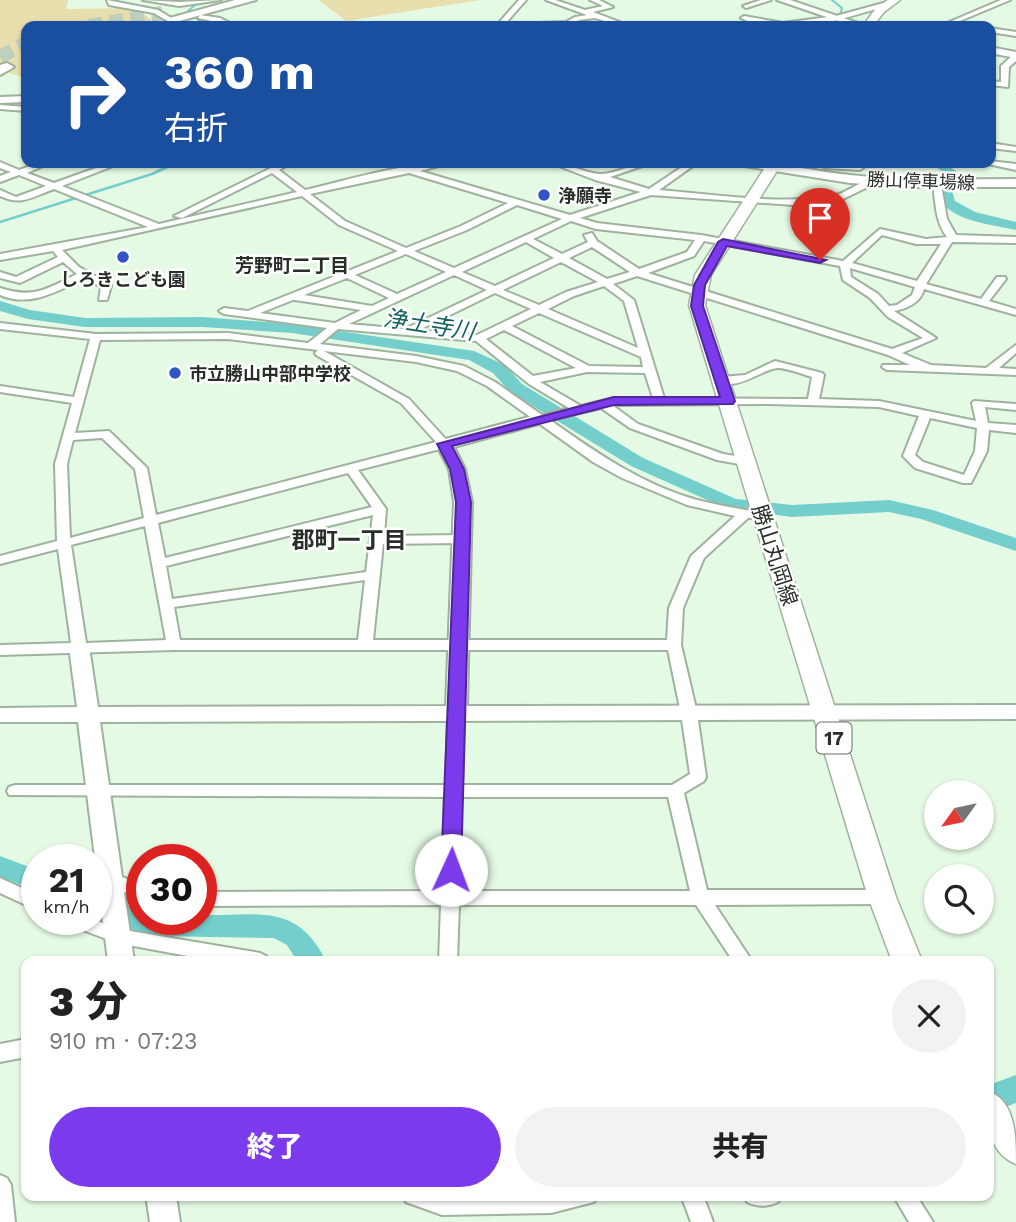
<!DOCTYPE html>
<html lang="ja">
<head>
<meta charset="utf-8">
<style>
	body { margin:0; font-family:"Work Sans","Noto Sans JP",sans-serif; background:#f2f2f2; color:#222; height:100vh; display:flex; flex-direction:column; font-size:26px; white-space:nowrap }
	* { box-sizing:border-box; margin:0 }
	p { font-size:23px; color:#767676 }
	.icon { flex:none; width:38px; height:38px; fill:none; stroke:currentColor; stroke-width:2; stroke-linecap:round; stroke-linejoin:round }
	.map { position:relative; flex:1; overflow:hidden }
	.drawer { position:absolute; left:21px; top:956px; width:973px; height:245px; display:flex; flex-direction:column; background:#fff; border-radius:14px; box-shadow:0 2px 5px #0004 }
	.drawer>* { flex:none }
	.top-card { position:absolute; left:21px; top:21px; width:975px; height:147px; border-radius:14px; box-shadow:0 2px 5px #0004; background:#1a4fa0; color:#fff; overflow:hidden }
	.needle { width:46px; rotate:237deg }
	.buttons { position:absolute; left:924px; top:780px; display:grid; gap:14px }
	.buttons a { display:grid; place-items:center; width:70px; height:70px; border-radius:50%; background:#fff; box-shadow:0 2px 5px #0004; font-size:35px }
	.speed { position:absolute; left:21px; top:844px; display:flex; gap:14px; font-size:35px; font-weight:700; text-align:center }
	.speed>* { display:grid; place-content:center; width:91px; height:91px; border-radius:50%; background:#fff; box-shadow:0 2px 5px #0004; line-height:1 }
	.speed small { font-size:18px; font-weight:400 }
	.speed .limit { border:10px solid #d22; background:#fff; color:#111 }
	.pin { position:absolute; display:grid; place-items:center; width:60px; height:60px; color:#fff; margin:-72px -30px; border-radius:50% 50% 50% 0; rotate:-45deg; box-shadow:0 0 7px #0007 }
	.pin .icon { rotate:45deg }
	.me { position:absolute; width:77px; margin:-38px; rotate:2deg; stroke-linejoin:round; filter:drop-shadow(0 0 5px #0008) }
	.turn { display:flex; align-items:center; gap:24px; height:147px; padding:0 28px; font-size:32px }
	.turn .icon { width:91px; height:91px; stroke-width:2.5 }
	.turn b { display:block; font-size:49px; line-height:60px }
	.round { display:grid; place-items:center; flex:none; width:74px; height:74px; border-radius:37px; background:#f2f2f2 }
	.overview { display:flex; align-items:center; justify-content:space-between; height:119px; padding:0 28px }
	h1 { font-size:42px; font-weight:800; line-height:52px }
	.button { display:flex; gap:14px; margin-top:auto; padding:14px 28px }
	.button a { flex:1; height:80px; border-radius:42px; background:#7c3aed; color:#fff; font-size:28px; font-weight:800; line-height:80px; text-align:center }
	.button a+a { background:#f2f2f2; color:#222 }
	.map>svg:first-child { display:block }
	.green { fill:#e9dead }
	.lines { fill:none; stroke-linecap:round; stroke-linejoin:round }
	.stream-far1 { stroke:#73cecc; stroke-width:2 }
	.stream { stroke:#73cecc; stroke-width:2.5 }
	.river { fill:#73cecc; fill-rule:evenodd }
	.highway-tunnel { stroke:#bfd1be; stroke-width:14; stroke-dasharray:14 7; stroke-linecap:butt }
	.street-casing { stroke:#9eb29e; stroke-width:4 }
	.secondary-casing { stroke:#9eb29e; stroke-width:4 }
	.primary-casing { stroke:#9eb29e; stroke-width:3 }
	.highway-casing { stroke:#9eb29e; stroke-width:4 }
	.street { fill:#fff; fill-rule:evenodd }
	.secondary { fill:#fff; fill-rule:evenodd }
	.primary { fill:#fff; fill-rule:evenodd }
	.highway { fill:#fff; fill-rule:evenodd }
	.route { fill:#7c3aed; stroke:#51269a; stroke-width:2 }
	.poi-dot { fill:#3155c6; stroke:#fff; stroke-width:2.5 }
	.labels { text-anchor:middle; dominant-baseline:central; stroke-width:5; stroke-linejoin:round; paint-order:stroke }
	.far-street-label { font-size:18px; fill:#272f27; stroke:#fff }
	.far-poi-label { font-size:18px; font-weight:bold; fill:#272f27; stroke:#fff; text-anchor:start }
	.far-neighbourhood-label { font-size:19px; font-weight:bold; fill:#272f27; stroke:#fff }
	.shield { fill:#fff; stroke:#686d68; stroke-width:2 }
	.shield-label { font-size:19px; font-weight:bold; fill:#272f27 }
	.street-label { font-size:21px; fill:#272f27; stroke:#fff }
	.water-label { font-size:23px; font-style:italic; fill:#156261; stroke:#fff }
	.neighbourhood-label { font-size:23px; font-weight:bold; fill:#272f27; stroke:#fff }
</style>
</head>
<body>
<div class="map">
<svg width="1016" height="1222" viewBox="0 0 1016 1222">
	<rect width="100%" height="100%" fill="#e5fae4"/>
	<g class="green">
		<polygon points="0,0 68,0 66,9 136,8 152,20 139,26 90,19 74,26 26,26 26,78 0,70"/>
		<polygon points="319,0 480,0 346,21"/>
	</g>
	<g class="lines">
		<g class="stream-far1">
			<polyline points="832,0 842,8 840,15 850,20"/>
			<polyline points="568,25 602,26"/>
			<polyline points="206,26 188,11 195,5 218,0"/>
			<polyline points="426,26 443,23 487,26"/>
			<polyline points="496,26 515,26"/>
			<polyline points="669,26 686,23 702,26"/>
		</g>
		<polyline class="stream" points="0,222 152,174 176,163"/>
		<g class="river">
			<path d="M931,163h14l12,9 -6,15 4,14 20,11 41,10v8c-31,-7 -95,-12 -72,-57z"/>
			<polygon points="0,301 30,310 85,318 203,317 292,324 474,351 505,365 522,384 643,458 736,499 792,505 889,500 933,510 1016,538 1016,551 921,519 889,512 792,517 725,508 631,466 510,392 493,373 469,360 292,333 203,327 85,327 28,319 0,311"/>
			<polygon points="0,856 37,870 37,891 0,877"/>
			<path d="M96,897l46,13v9h59v-4c57,1 96,-13 125,46h-29l-10,-16 -13,-7 -120,-2 -58,-17z"/>
			<polygon points="1016,1075 1016,1103 989,1113 989,1085"/>
		</g>
		<g class="highway-tunnel">
			<polyline points="89,26 162,13"/>
			<polyline points="0,57 26,43"/>
		</g>
		<g class="street-casing">
			<g id="street">
				<polygon points="107,0 158,10 173,19 200,26 171,23 154,13 109,5"/>
				<polygon points="143,0 179,2 221,0 179,6"/>
				<polygon points="519,0 526,0 505,24 566,22 575,17 587,15 546,0 555,0 585,10 603,6 590,0 599,0 613,7 593,12 630,26 621,26 595,18 579,20 568,26 496,26"/>
				<polygon points="761,0 771,0 746,8 743,6"/>
				<polygon points="1001,0 1010,0 948,26 940,26"/>
				<path d="M887,2l2,3c-44,13 -104,35 -148,13l3,-2 39,7 53,-7z"/>
				<path d="M200,15l20,3 16,8c-10,0 -27,-6 -38,-8z"/>
				<polygon points="990,28 1016,32 1016,36 990,32"/>
				<polygon points="1013,55 1016,55 1016,61 1009,67 1008,87 990,85 990,81 1001,82 1001,66"/>
				<polygon points="0,105 26,107 26,111 0,109"/>
				<polygon points="990,143 1016,147 1016,151 990,148"/>
				<polygon points="990,161 1016,164 1016,170 983,163"/>
				<path d="M0,162l19,8 20,-7h11l-23,10 27,10 56,-20h11l-59,23 97,38 138,-32 -25,-19 -90,45 -8,-2 107,-53h10l-12,7 26,20c47,-11 97,-27 145,-27l-30,8 150,44 71,-23 -46,-12 -44,-17c18,0 35,11 50,11 15,0 32,-11 50,-11l-41,14 39,12 39,-26h9l-38,27c54,4 124,16 177,5 13,-3 33,-21 44,-14l-37,18 -50,6 -142,-10 -71,23 17,5 104,12 142,26 37,-32 46,10 21,-2c-12,-16 -11,-33 -14,-52l4,-3 4,3 6,34 9,16 60,2v6l-64,-1 -26,42 55,15 16,-22h8l1,2 -17,22 27,8v6l-92,-26c-3,13 -17,20 -30,22l42,27 -34,15 29,12 55,3 30,-23v8l-17,15 17,1v6l-129,-5 -5,-3 1,-2h27l-22,-10 -251,-79 -24,8 21,16 30,98 144,1 4,-22c-10,-3 -22,-8 -33,-9 -15,-1 -43,26 -64,12l6,-3 24,-2 30,-14 47,12 2,2 -5,24 60,2 97,20 -4,-18 2,-2 42,3v6l-31,-3 3,16 28,2v8l-27,-3 -2,21 -16,32h-8l-48,-15 -12,-12 16,-40 -40,-9 -111,-3 -156,1 26,19 85,30 26,4 2,3 -6,4 -28,-5 -87,-32 -29,-20 -51,12c45,32 93,65 147,80 19,5 39,8 59,12l1,3 -1,3h-8l-44,40 -21,50 -2,37 16,68 9,64 -2,4 -20,12 23,97h175l6,2 3,5 -3,5 -6,2 -167,1 37,56h-19l-37,-56h-237l-2,56h-18l2,-56 -240,1v-14l241,-1 3,-94 -436,-2 -2,-4 2,-4 6,-2h431l2,-71 3,-4h10l3,4 -2,71h210l18,-11 -9,-61 -13,-63h-494l-174,5v-10l71,-2 -13,-94 -58,15v-8l57,-15 -2,-77 17,-61 -72,-11v-6l74,11 16,-58 -90,-10v-6l96,11 132,-1 80,10 19,-15 -103,-14 -5,-3 5,-3 24,3 150,-60 -59,-26 -37,-29 -240,54 17,17 31,17 1,2 -4,14h-8l2,-13 -16,-9c-27,13 -55,30 -85,17v-7c34,11 47,1 77,-14l-14,-12 -43,21 -20,-5v-6l16,5 42,-20 -5,-6 -53,9v-6l148,-27 -94,-38c-22,8 -32,17 -54,7v-6l16,7 30,-11 -27,-11 -19,7v-6l11,-4 -11,-4zM409,173l99,30 -47,23 -55,22 -61,-27 -35,-27zM517,205l45,14 -108,49 -40,-17 53,-21zM571,221l25,8 99,11 -8,12 -48,17 -42,-28 -5,-8 -8,2 4,7 -26,12 -29,-15zM882,235l34,9h25l-24,37 -65,-18zM704,241l136,25 3,14 27,18 18,19 35,21 -31,11 -244,-76 46,-17zM526,242l28,16 -59,28 -33,-14zM592,247l38,25 -23,7 -38,-21zM406,254l40,18 -49,22 -42,-19zM561,262l37,20 -32,10 -27,13 -36,-15zM850,268l65,19 -3,8 -15,10 -8,1 -11,-12 -27,-17zM454,275l33,15 -82,39 -56,-5zM347,278l42,20 -17,8 -68,-11zM604,286l20,15 14,47 -90,-39 26,-13zM495,293l36,16 -54,26 -58,-5zM293,300h2l66,10 -26,13 -75,-10zM539,313l102,44 2,10 -54,-1 -77,-40zM338,329l138,12 53,43 40,24 -27,7 -47,-33 -31,-16 -48,-10 -96,-12zM504,330l72,38 -43,8 -47,-37zM228,339l90,11 -3,3 1,2 85,48 35,39 -280,73 -9,-47 -38,-37 -34,2 25,-93zM324,351l92,11 41,9 30,15 106,76 29,16 65,27 48,11 -44,40 -22,52 -2,32h-294l10,-96 79,-1 7,-4 -7,-4 -78,1 2,-27 -28,-39 90,-23 2,-3 -41,-45zM587,372l58,1 8,25h-39l-33,8 -41,-24zM930,418l47,10 -2,23 -11,24 -41,-13 -8,-7zM102,438l33,31 9,49 -74,20 -3,-74 6,-24zM348,473l24,34 -207,51 -7,-35zM373,515l-7,57 -194,27 -6,-33zM145,526l21,114 -80,3 -15,-98zM365,580l-7,60h-178l-6,-33zM461,797h207l22,94h-231z"/>
				<polygon points="824,163 860,164 864,167 860,170 825,168 821,165"/>
				<polygon points="113,874 142,884 142,898 107,886 104,881 107,876"/>
				<polygon points="0,878 37,895 37,910 0,893"/>
				<polygon points="64,919 92,919 118,929 260,953 266,956 269,961 215,961 117,943 67,924"/>
				<polygon points="26,1039 26,1057 0,1062 0,1044"/>
				<polygon points="0,1175 7,1178 11,1185 15,1222 0,1222"/>
				<polygon points="403,1195 597,1195 594,1202 551,1213 442,1215 406,1202"/>
				<polygon points="681,1195 703,1195 713,1222 691,1222"/>
				<path d="M744,1195h37l-3,7c-10,5 -21,5 -31,0z"/>
				<polygon points="893,1195 916,1195 933,1222 909,1222"/>
			</g>
		</g>
		<g class="secondary-casing">
			<g id="secondary">
				<polygon points="777,0 790,0 867,26 853,26"/>
				<polygon points="990,47 1016,52 1016,58 990,53"/>
				<polygon points="26,96 26,102 0,103 0,97"/>
				<path d="M738,163c38,-2 74,8 112,12 55,6 111,4 166,4v8h-106l-60,-4 -106,-17z"/>
				<polygon points="540,414 548,419 546,422 454,447 465,469 472,502 467,706 1016,705 1016,719 100,722 134,961 108,961 78,722 0,722 0,708 77,707 69,647 79,640 89,647 98,707 446,706 454,502 449,469 436,444 438,441"/>
				<polygon points="146,1195 176,1195 180,1222 150,1222"/>
			</g>
		</g>
		<g class="primary-casing">
			<g id="primary">
				<polygon points="888,0 900,0 884,12 873,26 863,26 876,8"/>
				<polygon points="768,163 782,163 711,275 705,305 896,897 922,961 892,961 868,897 689,305 695,275"/>
				<path d="M989,1091c27,12 27,45 27,73 -30,-12 -28,-45 -27,-73z"/>
			</g>
		</g>
		<g class="highway-casing">
			<g id="highway">
				<polygon points="235,0 256,0 172,23 166,19"/>
				<polygon points="7,63 14,67 0,75 0,65"/>
			</g>
		</g>
		<use href="#street" class="street"/>
		<use href="#secondary" class="secondary"/>
		<use href="#primary" class="primary"/>
		<use href="#highway" class="highway"/>
	</g>
	<polygon class="route" points="723,239 826,260 820,263 727,246 705,285 703,306 735,401 733,404 614,405 452,446 464,469 471,502 461,870 458,875 444,875 441,870 456,502 450,469 437,444 614,397 720,397 691,306 694,285 718,242"/>
	<g class="poi-dot">
		<circle cx="544" cy="195" r="7"/>
		<circle cx="123" cy="257" r="7"/>
		<circle cx="175" cy="373" r="7"/>
	</g>
	<g class="labels">
		<g class="far-street-label">
			<text transform="translate(921 181) rotate(2)">勝山停車場線</text>
		</g>
		<g class="far-poi-label">
			<text x="558" y="195">浄願寺</text>
			<text x="123" y="279" text-anchor="middle">しろきこども園</text>
			<text x="189" y="373">市立勝山中部中学校</text>
		</g>
		<g class="far-neighbourhood-label">
			<text x="292" y="265">芳野町二丁目</text>
		</g>
		<rect class="shield" x="816.5" y="722.5" width="35" height="31" rx="5"/>
		<g class="shield-label">
			<text x="834" y="738">17</text>
		</g>
		<g class="street-label">
			<text transform="translate(775 555) rotate(72)">勝山丸岡線</text>
		</g>
		<g class="water-label">
			<text transform="translate(429 325) rotate(9)">浄土寺川</text>
		</g>
		<g class="neighbourhood-label">
			<text x="349" y="540">郡町一丁目</text>
		</g>
	</g>
</svg>
<div class="buttons">
<a><svg class="needle" viewBox="-14 -14 28 28"><path d="M0-13l5 13h-10z" fill="#e53935"/><path d="M0 13l5-13h-10z" fill="#767676"/></svg></a>
<a><svg class="icon" aria-label="search" viewBox="0 0 24 24"><circle cx="10" cy="10" r="6"/><path d="M15 15l6 6"/></svg></a>
</div>
<div class="speed"><div>21<small>km/h</small></div><div class="limit">30</div></div>
<div class="pin" style="left:820px;top:260px;background:#d93025"><svg class="icon" aria-label="arrive" viewBox="0 0 24 24"><path d="M6 21V4h12l-3 4 3 4H6"/></svg></div>
<svg class="me" style="left:451px;top:870px" viewBox="-20 -20 40 40"><circle r="19" fill="#fff"/><path d="M0-13L10 11 0 6-10 11z" fill="#7c3aed"/></svg>
<div class="top-card">
<div class="turn"><svg class="icon" aria-label="right" viewBox="0 0 24 24"><path d="M7 20v-9h11M14 6l5 5-5 5"/></svg><div><b>360 m</b>右折</div></div>
</div>
<section class="drawer">
<div class="overview"><div><h1>3 分</h1><p>910 m · 07:23</p></div><a class="round"><svg class="icon" aria-label="close" viewBox="0 0 24 24"><path d="M6 6l12 12M18 6L6 18"/></svg></a></div>
<div class="button"><a>終了</a><a>共有</a></div>
</section>
</div>
</body>
</html>
